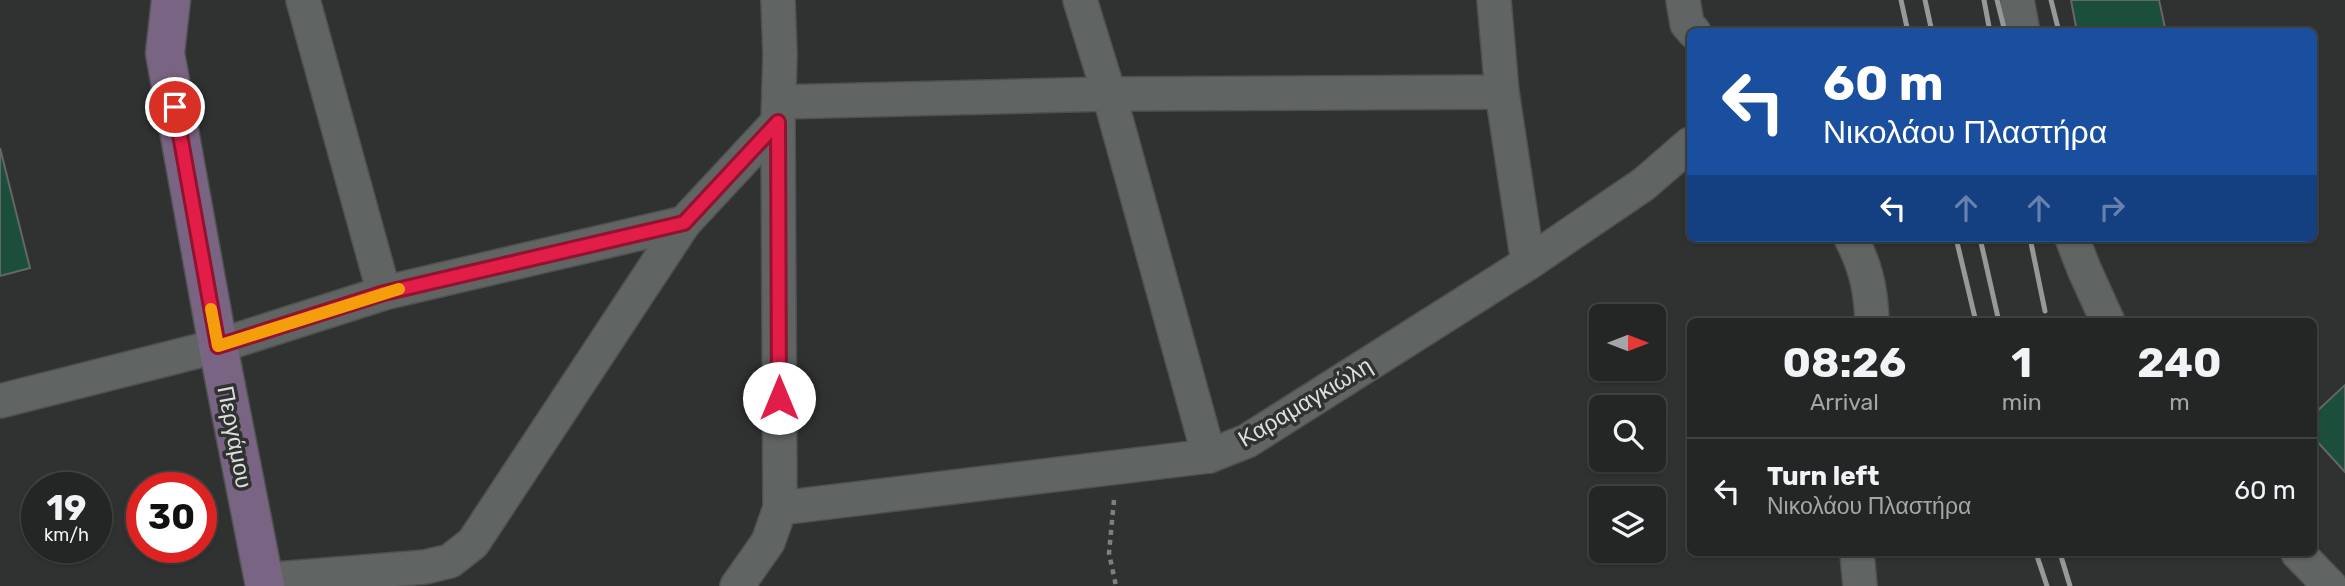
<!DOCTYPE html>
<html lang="en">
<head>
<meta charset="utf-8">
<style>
	body { margin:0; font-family:Rubik,sans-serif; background:#2f3232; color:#f1f3f6; height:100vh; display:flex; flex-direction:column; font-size:26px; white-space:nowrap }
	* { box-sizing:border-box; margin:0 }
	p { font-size:23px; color:#a3a5a7 }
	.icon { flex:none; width:38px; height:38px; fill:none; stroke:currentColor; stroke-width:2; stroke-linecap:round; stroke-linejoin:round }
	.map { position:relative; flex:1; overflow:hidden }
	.drawer { position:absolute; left:1687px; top:318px; width:630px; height:238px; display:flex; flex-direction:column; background:#232625; border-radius:10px; box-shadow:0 2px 5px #0004,0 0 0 2px #404342 }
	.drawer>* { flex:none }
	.top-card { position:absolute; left:1687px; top:28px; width:630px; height:214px; border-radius:10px; box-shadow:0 2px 5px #0004,0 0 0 2px #404342; background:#1a4fa0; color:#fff; overflow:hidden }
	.needle { width:46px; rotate:90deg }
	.fabs { position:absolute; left:1589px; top:304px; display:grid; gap:14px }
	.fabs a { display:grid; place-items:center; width:77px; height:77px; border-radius:10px; background:#232625; box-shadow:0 2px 5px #0004,0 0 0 2px #404342; font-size:35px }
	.speed { position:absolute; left:21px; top:472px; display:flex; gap:14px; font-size:35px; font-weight:700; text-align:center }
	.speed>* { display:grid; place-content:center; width:91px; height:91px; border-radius:50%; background:#232625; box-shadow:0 2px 5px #0004,0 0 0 2px #404342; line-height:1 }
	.speed small { font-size:18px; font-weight:400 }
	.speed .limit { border:10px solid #d22; background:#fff; color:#111 }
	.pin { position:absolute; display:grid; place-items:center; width:60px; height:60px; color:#fff; margin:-30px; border:4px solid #fff; border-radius:50%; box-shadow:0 2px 7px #0007 }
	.me { position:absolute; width:77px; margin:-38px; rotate:0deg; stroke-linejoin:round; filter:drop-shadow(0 0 5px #0008) }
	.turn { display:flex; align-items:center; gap:24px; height:147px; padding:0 21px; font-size:32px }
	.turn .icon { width:91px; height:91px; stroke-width:2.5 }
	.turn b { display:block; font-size:49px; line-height:60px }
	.lanes { display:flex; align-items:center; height:66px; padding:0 21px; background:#0003; justify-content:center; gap:35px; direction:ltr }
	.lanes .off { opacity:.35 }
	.eta { display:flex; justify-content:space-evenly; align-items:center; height:119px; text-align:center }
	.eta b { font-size:42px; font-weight:700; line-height:49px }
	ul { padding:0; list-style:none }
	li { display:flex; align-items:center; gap:21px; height:105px; padding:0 21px; border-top:2px solid #404342 }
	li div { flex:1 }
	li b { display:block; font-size:26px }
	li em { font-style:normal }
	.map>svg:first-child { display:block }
	.building { fill:#1c4f3b; stroke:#646765; stroke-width:2 }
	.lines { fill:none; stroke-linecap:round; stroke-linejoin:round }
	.street-casing { stroke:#4e5150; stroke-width:36 }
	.secondary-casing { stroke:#4e5150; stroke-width:41 }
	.path { stroke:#7d807f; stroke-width:4.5; stroke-dasharray:5 5; stroke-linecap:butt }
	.street { stroke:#606462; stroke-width:33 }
	.secondary { stroke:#7a6483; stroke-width:38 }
	.rail { stroke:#969998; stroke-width:5 }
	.route-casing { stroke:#92132f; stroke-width:18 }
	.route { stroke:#e11d48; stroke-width:12 }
	.slow { stroke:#f59e0b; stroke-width:12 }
	.labels { text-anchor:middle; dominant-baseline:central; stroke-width:7; stroke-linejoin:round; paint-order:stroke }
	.street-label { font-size:23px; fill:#dcdedd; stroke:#2f3231 }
</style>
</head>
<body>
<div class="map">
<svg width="2345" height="586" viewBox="0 0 2345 586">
	<rect width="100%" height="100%" fill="#2f3231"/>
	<g class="building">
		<polygon points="2071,0 2159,0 2166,32 2077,32"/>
		<polygon points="0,148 30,268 0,276"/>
		<polygon points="2345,385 2345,472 2314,438 2314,414"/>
	</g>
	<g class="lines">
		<g class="street-casing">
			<g id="street">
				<polyline points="303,0 384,293"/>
				<polyline points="778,0 780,55 778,122 780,508"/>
				<polyline points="1080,0 1109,94 1209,456"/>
				<polyline points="1494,0 1502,92 1528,263"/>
				<polyline points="1683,0 1687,24 1694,32"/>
				<polyline points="2017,0 2023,32"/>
				<polyline points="779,102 1109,94 1502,92"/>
				<path d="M1851,238c15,29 20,52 21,84"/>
				<polyline points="2072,238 2084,269 2108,322"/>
				<polyline points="0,401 218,346 384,293 684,223 778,122"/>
				<polyline points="1857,553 1860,586"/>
				<polyline points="2298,553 2330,586"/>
				<polyline points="264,580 425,567 450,561 473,543 684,223"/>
				<polyline points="737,586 768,542 780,508 1209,456 1247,441 1528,263 1644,184 1690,144"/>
			</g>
		</g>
		<g class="secondary-casing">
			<polyline id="secondary" points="171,0 165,53 218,346 265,586"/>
		</g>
		<polyline class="path" points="1114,500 1109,553 1116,586"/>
		<use href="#street" class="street"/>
		<use href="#secondary" class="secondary"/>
		<g class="rail">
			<polyline points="1901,0 1908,32"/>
			<polyline points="1925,0 1932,32"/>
			<polyline points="1984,0 1990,32"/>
			<polyline points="1997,0 2005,32"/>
			<polyline points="2051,0 2059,32"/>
			<polyline points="1956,238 1976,322"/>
			<polyline points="1980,238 1999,322"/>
			<polyline points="2030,238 2045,311"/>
			<polyline points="2036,553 2047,586"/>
			<polyline points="2060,553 2070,586"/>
		</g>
	</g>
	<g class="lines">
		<g class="route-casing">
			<polyline id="route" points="175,107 218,346 384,293 684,223 778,122 779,398"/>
		</g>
		<use href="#route" class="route"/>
		<polyline class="slow" points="211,309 218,346 399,289"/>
	</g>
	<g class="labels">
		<g class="street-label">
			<text transform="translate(1305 402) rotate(-31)">Καραμαγκιώλη</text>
			<text transform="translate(235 437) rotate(79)">Περγάμου</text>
		</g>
	</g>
</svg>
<div class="fabs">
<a><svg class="needle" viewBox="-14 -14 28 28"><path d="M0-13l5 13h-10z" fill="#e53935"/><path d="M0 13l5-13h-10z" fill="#a3a5a7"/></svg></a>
<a><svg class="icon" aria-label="search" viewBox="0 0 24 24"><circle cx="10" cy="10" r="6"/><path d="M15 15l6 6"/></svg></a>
<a><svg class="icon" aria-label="layers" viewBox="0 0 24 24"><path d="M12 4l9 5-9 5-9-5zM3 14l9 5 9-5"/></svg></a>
</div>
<div class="speed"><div>19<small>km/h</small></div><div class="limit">30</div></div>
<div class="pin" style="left:175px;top:107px;background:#d93025"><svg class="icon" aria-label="arrive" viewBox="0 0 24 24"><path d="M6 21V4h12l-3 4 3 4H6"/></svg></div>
<svg class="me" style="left:779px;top:398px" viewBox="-20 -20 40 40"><circle r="19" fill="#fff"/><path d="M0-13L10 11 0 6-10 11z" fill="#e11d48"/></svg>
<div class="top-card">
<div class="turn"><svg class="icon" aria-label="left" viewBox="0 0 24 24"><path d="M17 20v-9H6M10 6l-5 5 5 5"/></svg><div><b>60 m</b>Νικολάου Πλαστήρα</div></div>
<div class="lanes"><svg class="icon" aria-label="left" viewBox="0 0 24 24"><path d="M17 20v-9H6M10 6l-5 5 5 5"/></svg><svg class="icon off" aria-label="ahead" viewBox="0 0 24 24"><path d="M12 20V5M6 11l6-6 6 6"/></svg><svg class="icon off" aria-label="ahead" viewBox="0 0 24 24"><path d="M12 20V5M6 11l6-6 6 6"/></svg><svg class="icon off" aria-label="right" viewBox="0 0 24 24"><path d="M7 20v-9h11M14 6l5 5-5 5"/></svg></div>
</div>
<section class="drawer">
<div class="eta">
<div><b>08:26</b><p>Arrival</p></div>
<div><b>1</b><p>min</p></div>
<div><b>240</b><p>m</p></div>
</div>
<ul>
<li><svg class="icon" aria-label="left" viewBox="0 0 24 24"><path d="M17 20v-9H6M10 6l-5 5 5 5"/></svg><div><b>Turn left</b><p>Νικολάου Πλαστήρα</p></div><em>60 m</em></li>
</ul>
</section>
</div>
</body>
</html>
